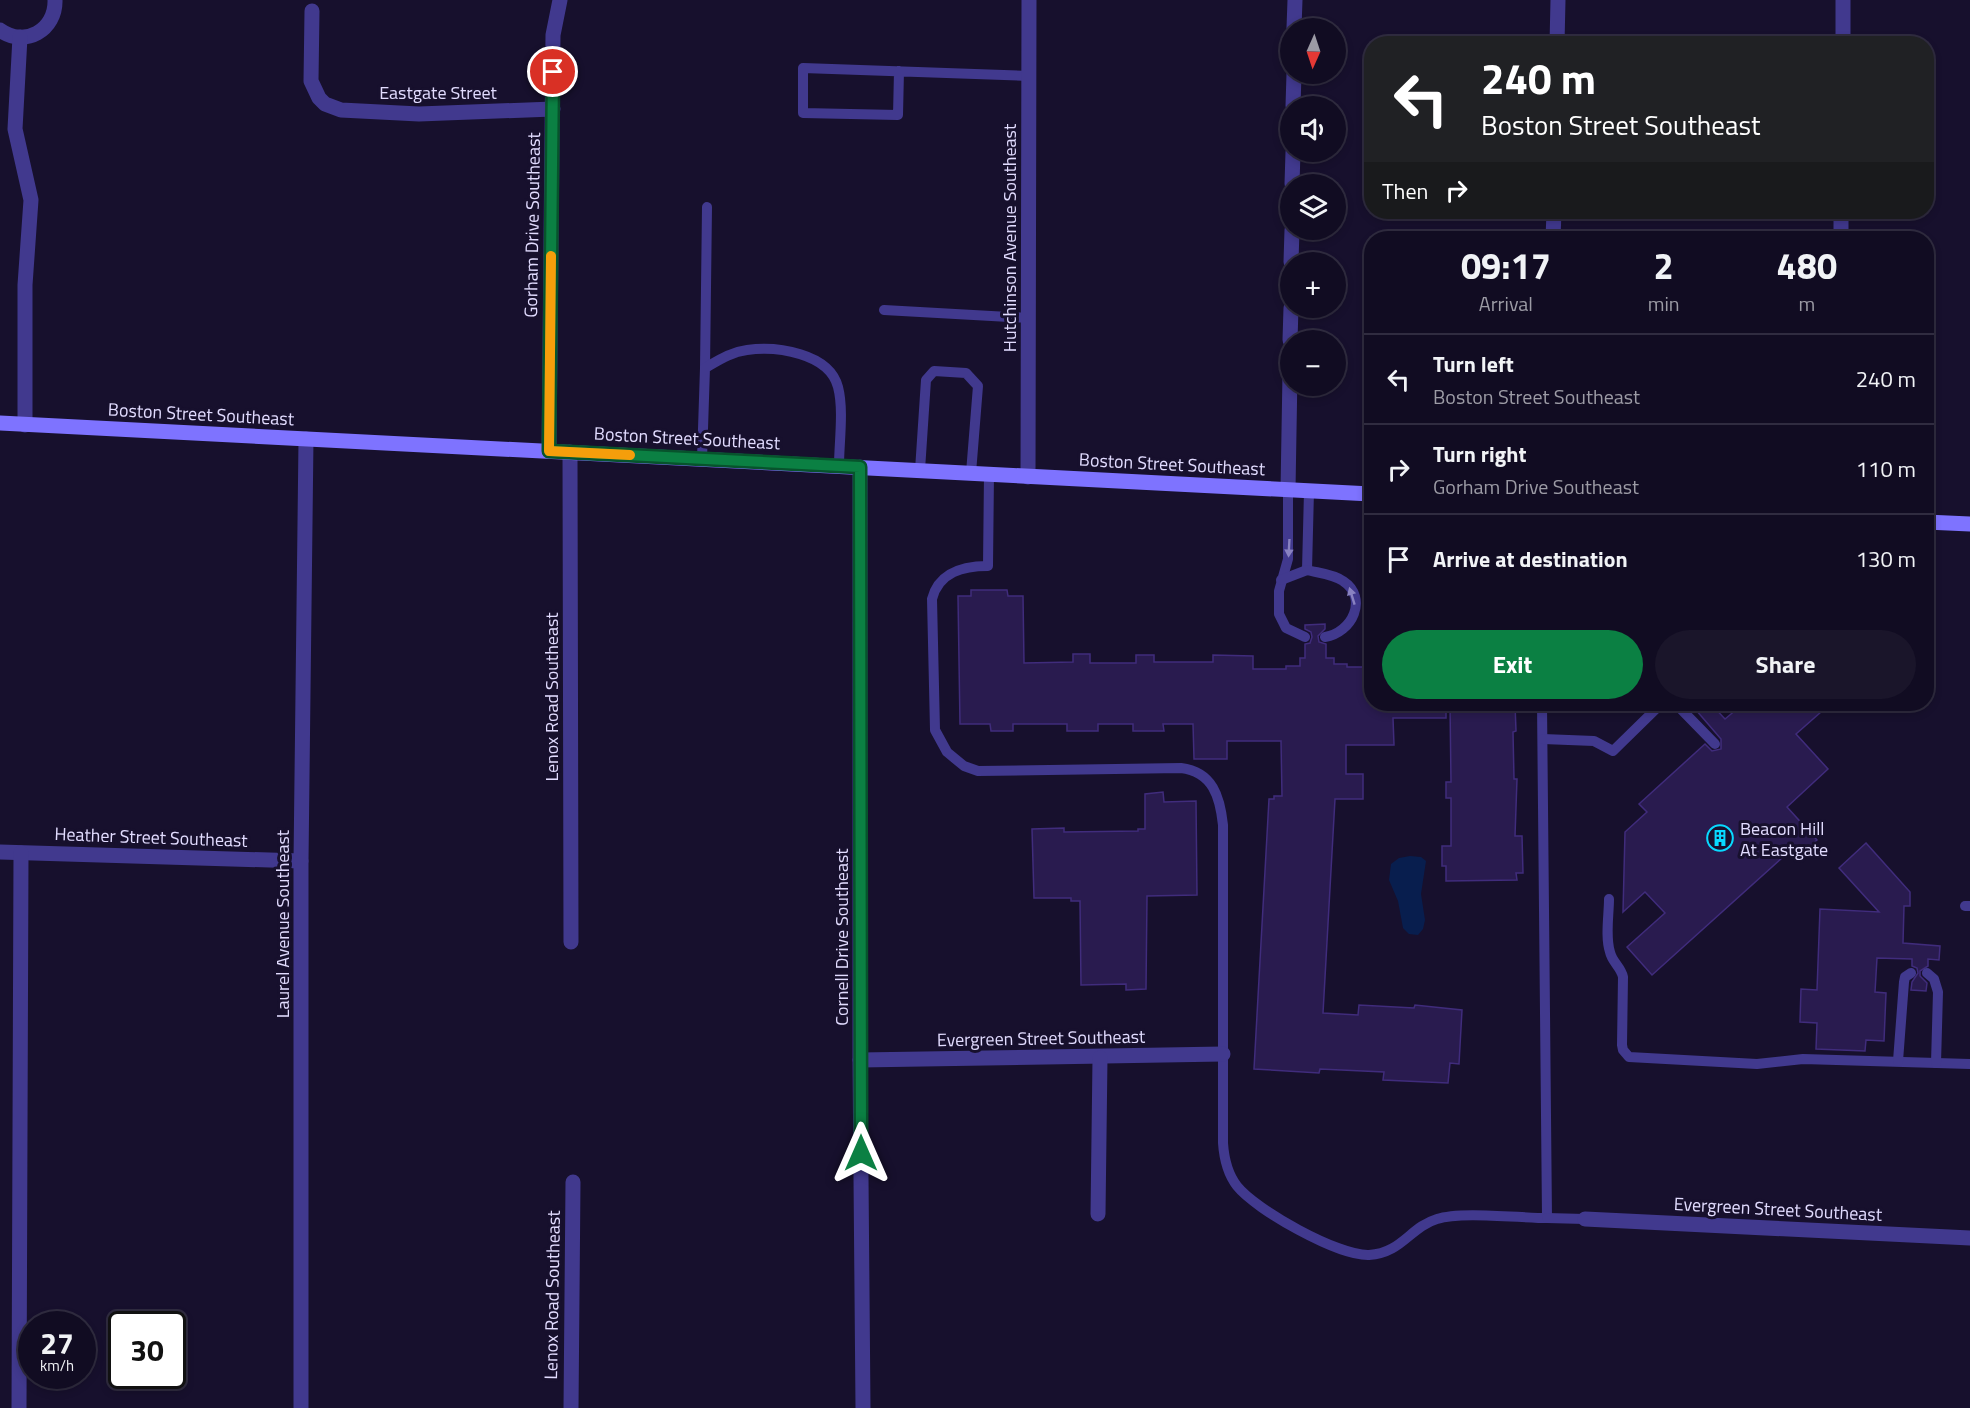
<!DOCTYPE html>
<html lang="en">
<head>
<meta charset="utf-8">
<style>
	body { margin:0; font-family:"Titillium Web",sans-serif; background:#1a152a; color:#f1f3f6; height:100vh; display:flex; flex-direction:column; font-size:22px; white-space:nowrap }
	* { box-sizing:border-box; margin:0 }
	p { font-size:20px; color:#9c9ba5 }
	.icon { flex:none; width:33px; height:33px; fill:none; stroke:currentColor; stroke-width:2; stroke-linecap:round; stroke-linejoin:round }
	.map { position:relative; flex:1; overflow:hidden }
	.panel { position:absolute; left:1364px; top:231px; width:570px; height:480px; display:flex; flex-direction:column; background:#110c22; border-radius:24px; box-shadow:0 3px 9px #0003,0 0 0 2px #302c40 }
	.panel>* { flex:none }
	.top-card { position:absolute; left:1364px; top:36px; width:570px; height:183px; border-radius:24px; box-shadow:0 3px 9px #0003,0 0 0 2px #302c40; background:#202124; color:#fff; overflow:hidden }
	.needle { width:39px; rotate:183deg }
	.tools { position:absolute; left:1280px; top:18px; display:grid; gap:12px }
	.tools a { display:grid; place-items:center; width:66px; height:66px; border-radius:50%; background:#110c22; box-shadow:0 3px 9px #0003,0 0 0 2px #302c40; font-size:30px }
	.speed { position:absolute; left:18px; top:1311px; display:flex; gap:12px; font-size:30px; font-weight:700; text-align:center }
	.speed>* { display:grid; place-content:center; width:78px; height:78px; border-radius:50%; background:#110c22; box-shadow:0 3px 9px #0003,0 0 0 2px #302c40; line-height:1 }
	.speed small { font-size:15px; font-weight:400 }
	.speed .limit { border:3px solid #111; border-radius:9px; background:#fff; color:#111 }
	.pin { position:absolute; display:grid; place-items:center; width:51px; height:51px; color:#fff; margin:-26px; border:3px solid #fff; border-radius:50%; box-shadow:0 2px 6px #0007 }
	.me { position:absolute; width:66px; margin:-33px; rotate:0deg; stroke-linejoin:round; filter:drop-shadow(0 0 4px #0008) }
	.turn { display:flex; align-items:center; gap:21px; height:126px; padding:0 18px; font-size:27px }
	.turn .icon { width:78px; height:78px; stroke-width:2.5 }
	.turn b { display:block; font-size:42px; line-height:51px }
	.then { display:flex; align-items:center; height:57px; padding:0 18px; background:#0003; gap:12px; font-size:22px }
	.eta { display:flex; justify-content:space-evenly; align-items:center; height:102px; text-align:center }
	.eta b { font-size:36px; font-weight:700; line-height:42px }
	.action { display:flex; gap:12px; margin-top:auto; padding:12px 18px }
	.action a { flex:1; height:69px; border-radius:36px; background:#0b8043; color:#fff; font-size:24px; font-weight:700; line-height:69px; text-align:center }
	.action a+a { background:#1a152a; color:#f1f3f6 }
	ul { padding:0; list-style:none }
	li { display:flex; align-items:center; gap:18px; height:90px; padding:0 18px; border-top:2px solid #302c40 }
	li div { flex:1 }
	li b { display:block; font-size:22px }
	li em { font-style:normal }
	.map>svg:first-child { display:block }
	.water { fill:#081e4e }
	.building { fill:#291b4f; stroke:#402c7c; stroke-width:1.5 }
	.lines { fill:none; stroke-linecap:round; stroke-linejoin:round }
	.lane { stroke:#41398e; stroke-width:10 }
	.street { stroke:#41398e; stroke-width:15 }
	.secondary { stroke:#7e73ff; stroke-width:15 }
	.oneway { fill:#8982c1 }
	.route-casing { stroke:#07532c; stroke-width:15 }
	.route { stroke:#0b8043; stroke-width:10 }
	.slow { stroke:#f59e0b; stroke-width:10 }
	.labels { text-anchor:middle; dominant-baseline:central; stroke-width:6; stroke-linejoin:round; paint-order:stroke }
	.street-label { font-size:18px; fill:#e2dcff; stroke:#17102d }
	.poi-label { font-size:18px; fill:#e2dcff; stroke:#17102d; text-anchor:start }
</style>
</head>
<body>
<div class="map">
<svg width="1970" height="1408" viewBox="0 0 1970 1408">
	<rect width="100%" height="100%" fill="#17102d"/>
	<polygon class="water" points="1410,856 1421,857 1426,861 1421,894 1425,920 1423,929 1418,935 1409,934 1403,928 1398,901 1389,880 1391,864 1399,858"/>
	<g class="building">
		<polygon points="971,590 1007,590 1008,596 1023,596 1024,663 1073,662 1073,654 1090,654 1090,663 1136,663 1136,655 1154,655 1154,662 1213,662 1213,655 1253,656 1253,669 1286,669 1286,666 1300,666 1300,658 1305,658 1305,644 1310,643 1312,637 1311,632 1305,629 1305,625 1325,624 1325,629 1318,636 1319,642 1326,644 1326,658 1334,658 1334,664 1347,664 1347,667 1371,667 1371,704 1446,704 1446,718 1393,718 1394,745 1346,745 1346,774 1363,774 1363,799 1335,799 1323,1013 1358,1015 1359,1005 1414,1008 1415,1005 1462,1010 1459,1064 1450,1063 1448,1083 1383,1080 1384,1072 1320,1069 1319,1073 1254,1069 1269,799 1274,799 1274,796 1282,796 1281,741 1227,741 1227,759 1194,759 1193,724 1163,724 1164,731 1133,731 1133,724 1098,724 1098,731 1067,731 1067,724 1013,724 1013,731 991,731 990,724 960,724 958,596 971,596"/>
		<polygon points="1450,704 1515,704 1516,731 1513,732 1514,779 1517,779 1515,836 1522,836 1523,873 1516,873 1517,880 1446,881 1446,866 1442,866 1442,846 1451,846 1451,798 1446,798 1446,782 1451,782"/>
		<polygon points="1703,704 1711,704 1725,719 1743,704 1830,704 1796,734 1828,769 1787,807 1817,840 1799,856 1792,849 1652,975 1627,947 1665,913 1645,892 1623,912 1625,832 1647,812 1639,804 1705,744 1712,751 1721,749 1721,739 1696,710"/>
		<polygon points="1163,792 1164,802 1196,801 1197,895 1147,896 1146,989 1126,990 1126,984 1081,985 1080,901 1071,901 1071,898 1034,898 1032,829 1064,828 1064,832 1138,831 1138,829 1145,829 1145,794"/>
		<polygon points="1866,843 1910,892 1910,906 1904,906 1903,943 1940,946 1939,960 1928,959 1928,966 1920,971 1920,976 1927,983 1926,991 1911,990 1912,982 1918,973 1917,968 1912,966 1912,959 1877,958 1875,992 1886,993 1884,1041 1866,1040 1865,1051 1816,1049 1817,1023 1800,1022 1801,989 1817,990 1820,909 1879,912 1839,868"/>
	</g>
	<g class="lines">
		<g class="lane">
			<polyline points="899,71 898,115 803,113 803,68 1029,76"/>
			<polyline points="884,310 1029,318"/>
			<polyline points="705,368 707,207"/>
			<path d="M702,459l3,-91c14,-8 26,-16 42,-18 30,-4 82,3 91,37 6,23 1,56 1,79"/>
			<polyline points="920,470 926,380 934,371 966,373 978,386 971,473"/>
			<path d="M989,474l-1,92c-25,0 -49,6 -56,33l3,131 12,22 17,14 14,5 203,-3c32,4 39,29 42,57v318c1,15 4,30 14,43 19,24 101,70 132,69 33,-2 41,-28 68,-36 23,-8 83,-1 110,-1l-5,-514"/>
			<polyline points="1288,490 1288,559 1279,591 1279,614 1286,628 1305,637"/>
			<path d="M1309,491l-2,79c11,3 26,4 36,11 26,17 9,52 -18,56"/>
			<polyline points="1281,580 1307,570"/>
			<polyline points="1676,704 1715,744"/>
			<polyline points="1543,739 1594,741 1613,751 1661,704"/>
			<path d="M1609,899c0,16 -4,38 1,53 2,10 11,15 13,25l-1,68 1,5 6,7 128,7 46,-5 167,5"/>
			<polyline points="1965,906 1970,906"/>
			<polyline points="1927,973 1934,979 1938,992 1936,1063"/>
			<polyline points="1898,1061 1904,982 1905,977 1911,973"/>
			<polyline points="1547,1218 1585,1219"/>
		</g>
		<g class="street">
			<polyline points="312,11 311,81 319,98 325,104 341,110 419,114 553,109"/>
			<polyline points="1294,28 1295,0"/>
			<path d="M0,30c25,18 56,0 55,-30"/>
			<polyline points="20,37 15,129 31,200 25,285 25,425"/>
			<polyline points="1557,44 1558,0"/>
			<polyline points="1843,44 1843,0"/>
			<polyline points="1293,106 1294,74"/>
			<polyline points="1292,184 1293,152"/>
			<polyline points="1553,238 1554,212"/>
			<polyline points="1841,238 1841,212"/>
			<polyline points="1291,262 1292,230"/>
			<polyline points="1290,340 1291,308"/>
			<polyline points="549,451 553,35 560,0"/>
			<polyline points="570,452 571,942"/>
			<polyline points="860,467 860,1060 863,1408"/>
			<polyline points="1028,477 1029,0"/>
			<polyline points="1288,490 1290,373"/>
			<polyline points="0,852 301,861"/>
			<polyline points="860,1060 1223,1054"/>
			<polyline points="1098,1214 1100,1058"/>
			<polyline points="1585,1219 1970,1238"/>
			<polyline points="19,1408 21,853"/>
			<polyline points="301,1408 301,861 306,439"/>
			<polyline points="571,1408 573,1182"/>
		</g>
		<g class="secondary">
			<polyline points="0,423 1371,494"/>
			<polyline points="1926,522 1970,524"/>
		</g>
	</g>
	<defs><path id="oneway-solid" d="M-6-.8H1V-3.2L6.5 0L1 3.2V.8H-6Z" transform="scale(1.5)"/></defs>
	<g class="oneway">
		<use href="#oneway-solid" transform="translate(1289 548) rotate(93)"/>
		<use href="#oneway-solid" transform="translate(1352 596) rotate(-107)"/>
	</g>
	<g class="lines">
		<g class="route-casing">
			<polyline id="route" points="553,72 549,451 860,467 861,1153"/>
		</g>
		<use href="#route" class="route"/>
		<polyline class="slow" points="551,256 549,451 630,455"/>
	</g>
	<defs>
		<g id="building-ring" transform="scale(1.35)"><circle r="9.5" fill="#17102d" stroke="#08d9ff" stroke-width="1.5"/><path d="M-4-6H4V6H1V3H-1V6H-4ZM-2.5-4.3h1.7v1.8h-1.7ZM.8-4.3h1.7v1.8H.8ZM-2.5-1h1.7V.8h-1.7ZM.8-1h1.7V.8H.8Z" fill="#08d9ff"/></g>
	</defs>
	<g fill-rule="evenodd">
		<use href="#building-ring" x="1720" y="838"/>
	</g>
	<g class="labels">
		<g class="street-label">
			<text x="438" y="92">Eastgate Street</text>
			<text transform="translate(532 225) rotate(-89)">Gorham Drive Southeast</text>
			<text transform="translate(1009 238) rotate(-90)">Hutchinson Avenue Southeast</text>
			<text transform="translate(201 414) rotate(3)">Boston Street Southeast</text>
			<text transform="translate(687 438) rotate(3)">Boston Street Southeast</text>
			<text transform="translate(1172 464) rotate(3)">Boston Street Southeast</text>
			<text transform="translate(551 697) rotate(-90)">Lenox Road Southeast</text>
			<text transform="translate(151 837) rotate(2)">Heather Street Southeast</text>
			<text transform="translate(282 924) rotate(-90)">Laurel Avenue Southeast</text>
			<text transform="translate(841 937) rotate(-90)">Cornell Drive Southeast</text>
			<text transform="translate(1041 1038) rotate(-1)">Evergreen Street Southeast</text>
			<text transform="translate(1778 1209) rotate(3)">Evergreen Street Southeast</text>
			<text transform="translate(552 1295) rotate(-89)">Lenox Road Southeast</text>
		</g>
		<g class="poi-label">
			<text x="1740" y="828">Beacon Hill<tspan x="1740" dy="21">At Eastgate</tspan></text>
		</g>
	</g>
</svg>
<div class="tools">
<a><svg class="needle" viewBox="-14 -14 28 28"><path d="M0-13l5 13h-10z" fill="#e53935"/><path d="M0 13l5-13h-10z" fill="#9c9ba5"/></svg></a>
<a><svg class="icon" aria-label="sound" viewBox="0 0 24 24"><path d="M4 9h4l5-4v14l-5-4H4zM17 9q2 3 0 6"/></svg></a>
<a><svg class="icon" aria-label="layers" viewBox="0 0 24 24"><path d="M12 4l9 5-9 5-9-5zM3 14l9 5 9-5"/></svg></a>
<a>+</a>
<a>−</a>
</div>
<div class="speed"><div>27<small>km/h</small></div><div class="limit">30</div></div>
<div class="pin" style="left:553px;top:72px;background:#d93025"><svg class="icon" aria-label="arrive" viewBox="0 0 24 24"><path d="M6 21V4h12l-3 4 3 4H6"/></svg></div>
<svg class="me" style="left:861px;top:1153px" viewBox="-20 -20 40 40"><path d="M0-17L14 15 0 8-14 15z" fill="#0b8043" stroke="#fff" stroke-width="4"/></svg>
<div class="top-card">
<div class="turn"><svg class="icon" aria-label="left" viewBox="0 0 24 24"><path d="M17 20v-9H6M10 6l-5 5 5 5"/></svg><div><b>240 m</b>Boston Street Southeast</div></div>
<div class="then">Then<svg class="icon" aria-label="right" viewBox="0 0 24 24"><path d="M7 20v-9h11M14 6l5 5-5 5"/></svg></div>
</div>
<section class="panel">
<div class="eta">
<div><b>09:17</b><p>Arrival</p></div>
<div><b>2</b><p>min</p></div>
<div><b>480</b><p>m</p></div>
</div>
<ul>
<li><svg class="icon" aria-label="left" viewBox="0 0 24 24"><path d="M17 20v-9H6M10 6l-5 5 5 5"/></svg><div><b>Turn left</b><p>Boston Street Southeast</p></div><em>240 m</em></li>
<li><svg class="icon" aria-label="right" viewBox="0 0 24 24"><path d="M7 20v-9h11M14 6l5 5-5 5"/></svg><div><b>Turn right</b><p>Gorham Drive Southeast</p></div><em>110 m</em></li>
<li><svg class="icon" aria-label="arrive" viewBox="0 0 24 24"><path d="M6 21V4h12l-3 4 3 4H6"/></svg><div><b>Arrive at destination</b></div><em>130 m</em></li>
</ul>
<div class="action"><a>Exit</a><a>Share</a></div>
</section>
</div>
</body>
</html>
